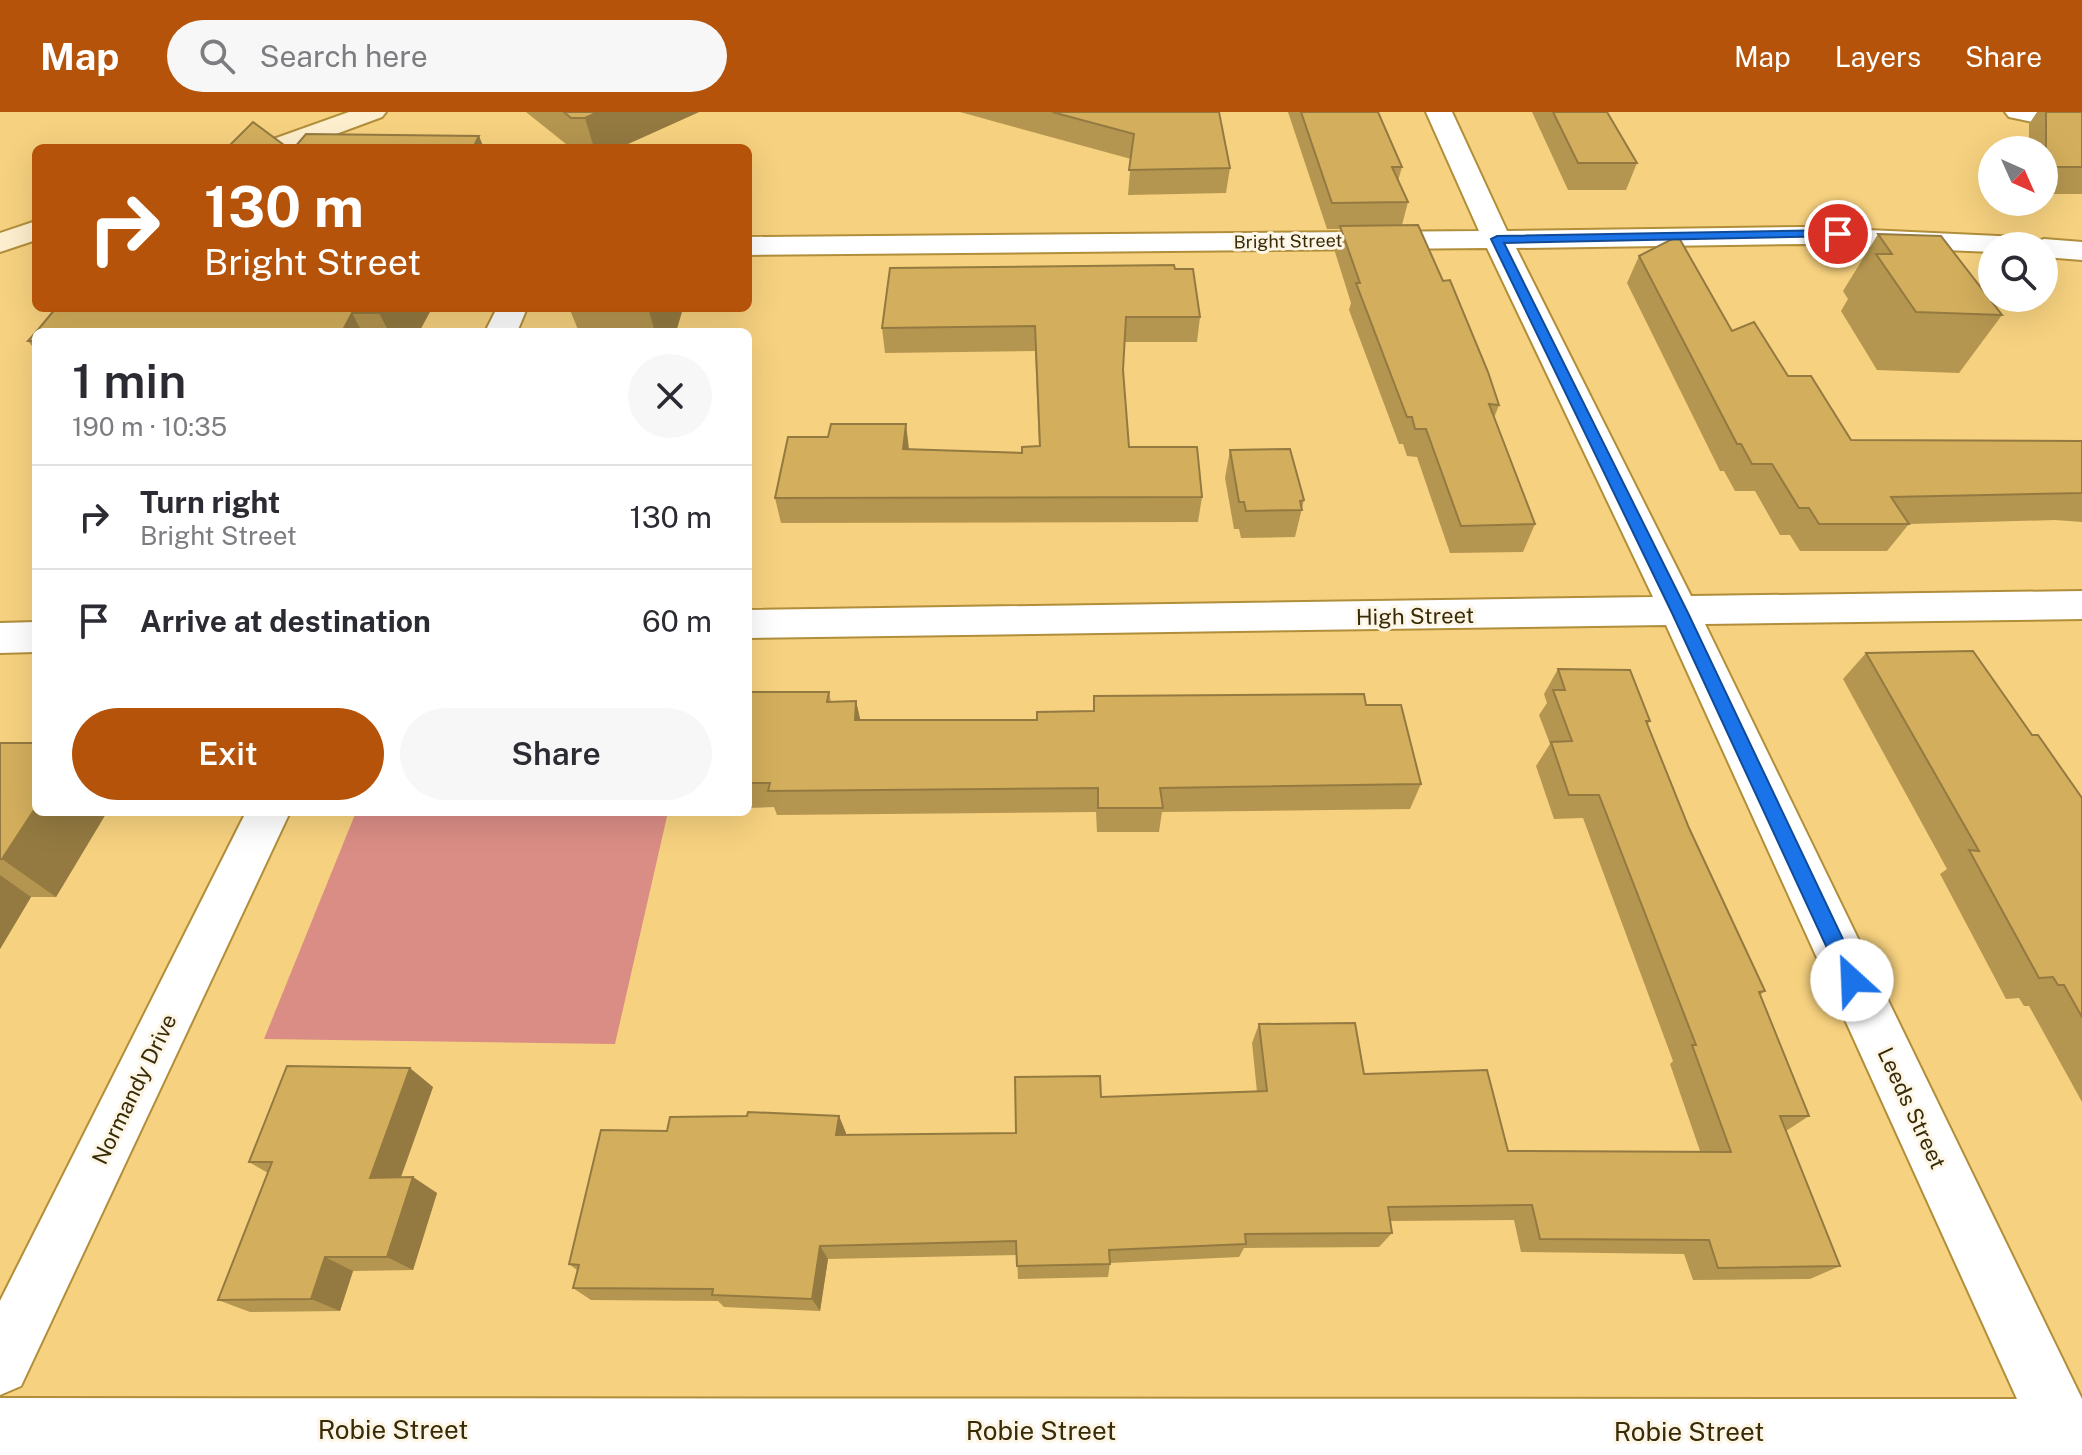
<!DOCTYPE html>
<html lang="en">
<head>
<meta charset="utf-8">
<style>
	body { margin:0; font-family:"Public Sans",sans-serif; background:#f7f7f7; color:#2b2b33; height:100vh; display:flex; flex-direction:column; font-size:30px; white-space:nowrap }
	* { box-sizing:border-box; margin:0 }
	p { font-size:26px; color:#7c7c81 }
	.icon { flex:none; width:44px; height:44px; fill:none; stroke:currentColor; stroke-width:2; stroke-linecap:round; stroke-linejoin:round }
	.map { position:relative; flex:1; overflow:hidden }
	.panel { position:absolute; left:32px; top:216px; width:720px; height:488px; display:flex; flex-direction:column; background:#fff; border-radius:12px; box-shadow:0 8px 32px #0002 }
	.panel>* { flex:none }
	.hud { position:absolute; left:32px; top:32px; width:720px; height:168px; border-radius:12px; box-shadow:0 8px 32px #0002; background:#b45309; color:#fff; overflow:hidden }
	.needle { width:52px; rotate:135deg }
	.buttons { position:absolute; left:1978px; top:24px; display:grid; gap:16px }
	.buttons a { display:grid; place-items:center; width:80px; height:80px; border-radius:50%; background:#fff; box-shadow:0 8px 32px #0002; font-size:40px }
	.pin { position:absolute; display:grid; place-items:center; width:68px; height:68px; color:#fff; margin:-34px; border:4px solid #fff; border-radius:50%; box-shadow:0 2px 8px #0007 }
	.me { position:absolute; width:88px; margin:-44px; rotate:335deg; stroke-linejoin:round; filter:drop-shadow(0 0 6px #0008) }
	.turn { display:flex; align-items:center; gap:28px; height:168px; padding:0 40px; font-size:36px }
	.turn .icon { width:104px; height:104px; stroke-width:2.5 }
	.turn b { display:block; font-size:56px; line-height:68px }
	.round { display:grid; place-items:center; flex:none; width:84px; height:84px; border-radius:42px; background:#f7f7f7 }
	.summary { display:flex; align-items:center; justify-content:space-between; height:136px; padding:0 40px }
	h1 { font-size:48px; font-weight:600; line-height:60px }
	.primary-button { display:flex; gap:16px; margin-top:auto; padding:16px 40px }
	.primary-button a { flex:1; height:92px; border-radius:48px; background:#b45309; color:#fff; font-size:32px; font-weight:600; line-height:92px; text-align:center }
	.primary-button a+a { background:#f7f7f7; color:#2b2b33 }
	ul { padding:0; list-style:none }
	li { display:flex; align-items:center; gap:24px; height:104px; padding:0 40px; border-top:2px solid #e1e1e2 }
	li div { flex:1 }
	li b { display:block; font-size:30px }
	li em { font-style:normal }
	header { display:flex; align-items:center; gap:48px; box-sizing:border-box; height:112px; padding:0 40px; background:#b45309; color:#fff }
	header strong { font-size:38px }
	nav { display:flex; gap:44px; margin-inline-start:auto; font-size:28px }
	.search { width:560px; height:72px; background:#f7f7f7; display:flex; align-items:center; gap:20px; box-sizing:border-box; padding:0 28px; border-radius:44px; color:#7c7c81; font-size:30px }
	.map>svg:first-child { display:block }
	.green { fill:#da8d85 }
	.lines { fill:none; stroke-linecap:round; stroke-linejoin:round }
	.street-casing { stroke:#b18e3a; stroke-width:4 }
	.secondary-casing { stroke:#b18e3a; stroke-width:4 }
	.street { fill:#fff; fill-rule:evenodd }
	.secondary { fill:#fdeecd; fill-rule:evenodd }
	.wall { fill:#b59650 }
	.shaded-wall { fill:#947a41 }
	.building { fill:#d3af5d; stroke:#947a41; stroke-width:2 }
	.route { fill:#1a73e8; stroke:#114b97; stroke-width:2 }
	.labels { text-anchor:middle; dominant-baseline:central; stroke-width:6; stroke-linejoin:round; paint-order:stroke }
	.far-street-label { font-size:18px; fill:#392b06; stroke:#fdf6e6 }
	.street-label { font-size:22px; fill:#392b06; stroke:#fdf6e6 }
	.near-street-label { font-size:26px; fill:#392b06; stroke:#fdf6e6 }
</style>
</head>
<body>
<header>
<strong>Map</strong>
<div class="search"><svg class="icon" aria-label="search" viewBox="0 0 24 24"><circle cx="10" cy="10" r="6"/><path d="M15 15l6 6"/></svg>Search here</div>
<nav><a>Map</a><a>Layers</a><a>Share</a></nav>
</header>
<div class="map">
<svg width="2082" height="1343" viewBox="0 0 2082 1343">
	<rect width="100%" height="100%" fill="#f6d17f"/>
	<polygon class="green" points="356,700 668,700 615,932 264,927"/>
	<g class="lines">
		<g class="street-casing">
			<g id="street">
				<polygon points="1426,0 1452,0 1507,119 1803,115 2020,125 2033,131 2044,127 2082,130 2082,148 2044,145 2044,134 1992,134 1992,140 1803,132 1516,136 1691,484 2082,479 2082,507 1705,512 2082,1287 2082,1343 0,1343 0,1286 2017,1287 1666,513 748,526 748,498 1653,485 1487,136 748,143 748,125 1479,119"/>
				<polygon points="2005,0 2058,0 2082,4 2082,20 2009,5"/>
				<polygon points="497,196 527,196 517,220 485,220"/>
				<polygon points="36,510 36,540 0,541 0,511"/>
				<polygon points="246,700 290,700 21,1274 0,1283 0,1189"/>
			</g>
		</g>
		<g class="secondary-casing">
			<g id="secondary">
				<polygon points="349,0 386,0 382,5 298,36 261,36 265,30"/>
				<polygon points="36,109 36,128 0,140 0,121"/>
			</g>
		</g>
		<use href="#street" class="street"/>
		<use href="#secondary" class="secondary"/>
	</g>
	<g class="wall">
		<polygon points="526,0 699,0 619,36 571,36"/>
		<polygon points="960,0 1219,0 1230,56 1226,81 1128,83 1131,47"/>
		<polygon points="1288,0 1378,0 1402,55 1398,69 1408,90 1402,113 1499,293 1494,306 1535,412 1523,440 1450,441 1417,345 1407,344 1403,332 1399,332 1349,198 1351,191 1335,140 1340,117 1327,117"/>
		<polygon points="1532,0 1607,0 1637,51 1626,78 1568,78"/>
		<polygon points="2037,0 2082,0 2082,82 2044,82 2044,38 2029,38 2029,12"/>
		<polygon points="1878,122 2002,203 1959,261 1877,258 1841,199 1848,187 1843,179"/>
		<polygon points="1639,144 1788,264 1851,328 2082,329 2082,410 2055,408 1909,412 1887,439 1800,439 1790,423 1780,423 1755,379 1735,379 1724,359 1720,359 1627,171"/>
		<polygon points="1175,157 1200,205 1197,230 1124,230 1123,258 1129,335 1202,385 1198,410 781,411 775,386 909,337 1022,341 1039,334 1035,239 885,241 882,216"/>
		<polygon points="432,196 419,220 36,220"/>
		<polygon points="571,196 683,196 676,220 579,220 570,198"/>
		<polygon points="36,220 36,239 28,229"/>
		<polygon points="1230,338 1304,388 1295,425 1241,426 1239,417 1234,417 1225,366"/>
		<polygon points="1866,541 2032,623 2082,686 2082,990 2029,894 2024,894 2019,886 2006,887 1940,762 1947,757 1843,567"/>
		<polygon points="1558,557 1650,609 1647,613 1689,716 1765,879 1760,883 1809,1004 1786,1019 1840,1154 1810,1167 1693,1168 1684,1142 1521,1140 1514,1108 1390,1109 1392,1121 1379,1135 1244,1136 1239,1145 1110,1151 1108,1165 1018,1167 1017,1143 828,1147 820,1199 724,1195 718,1189 591,1188 573,1176 577,1158 569,1152 667,1019 839,1004 846,1023 1016,1021 1101,985 1257,980 1252,931 1259,912 1364,962 1508,1039 1700,1039 1670,952 1673,949 1583,706 1554,707 1536,654 1550,632 1539,603 1547,591 1544,582"/>
		<polygon points="748,580 829,580 831,590 856,589 860,608 1037,608 1093,599 1094,584 1366,593 1421,672 1410,697 1162,700 1159,720 1097,720 1096,700 777,703 774,695 748,696"/>
		<polygon points="0,631 36,700 107,700 56,785 31,785 0,837"/>
		<polygon points="433,975 400,1065 437,1081 413,1158 353,1159 340,1199 250,1200 218,1188 268,1061 249,1050"/>
	</g>
	<g class="shaded-wall">
		<polygon points="598,0 699,0 619,36 594,36 585,6"/>
		<polygon points="479,24 484,36 473,36"/>
		<polygon points="381,196 432,196 419,220 389,220 379,201"/>
		<polygon points="648,196 683,196 676,220 655,220"/>
		<polygon points="352,201 362,220 342,220"/>
		<polygon points="906,312 909,337 903,337"/>
		<polygon points="856,589 862,615 855,608"/>
		<polygon points="36,695 36,700 107,700 56,785 2,747"/>
		<polygon points="0,763 31,785 0,837"/>
		<polygon points="410,956 433,975 395,1082 370,1066"/>
		<polygon points="839,1004 846,1021 843,1040 836,1023"/>
		<polygon points="413,1065 437,1081 413,1158 387,1145"/>
		<polygon points="820,1134 828,1147 820,1199 812,1187"/>
		<polygon points="325,1145 353,1159 340,1199 311,1187"/>
	</g>
	<g class="building">
		<polygon points="564,0 598,0 585,6 571,6"/>
		<polygon points="1052,0 1219,0 1230,56 1129,58 1134,22"/>
		<polygon points="1301,0 1378,0 1402,55 1392,55 1408,90 1332,91"/>
		<polygon points="1553,0 1607,0 1637,51 1578,51"/>
		<rect x="2046" y="0" width="36" height="55"/>
		<polygon points="253,10 288,36 227,36"/>
		<polygon points="306,22 479,24 473,36 294,36"/>
		<polygon points="1418,113 1443,169 1450,168 1488,260 1499,293 1489,292 1535,412 1461,414 1426,317 1415,317 1412,305 1407,305 1356,171 1360,171 1340,114"/>
		<polygon points="1878,122 1941,124 2002,203 1916,200 1876,142 1892,142"/>
		<polygon points="1678,124 1732,219 1754,210 1788,264 1811,264 1851,328 2082,329 2082,381 1891,385 1909,412 1819,412 1809,396 1799,396 1772,352 1752,352 1741,332 1737,332 1639,144"/>
		<polygon points="1174,153 1175,157 1193,157 1200,205 1126,205 1123,258 1129,335 1197,335 1202,385 775,386 788,325 828,325 831,312 906,312 903,337 1022,341 1022,335 1040,334 1035,214 882,216 890,156"/>
		<polygon points="56,196 381,196 379,201 352,201 342,220 36,220"/>
		<polygon points="571,196 648,196 570,198"/>
		<polygon points="36,220 36,229 28,229"/>
		<polygon points="1290,337 1304,388 1300,389 1302,398 1246,399 1244,390 1239,390 1230,338"/>
		<polygon points="1973,539 2032,623 2038,623 2082,686 2082,905 2064,873 2058,873 2053,865 2039,866 1969,738 1979,739 1866,541"/>
		<polygon points="1558,557 1630,558 1650,609 1646,609 1689,716 1765,879 1759,880 1809,1004 1780,1004 1840,1154 1718,1156 1709,1128 1540,1127 1532,1093 1388,1095 1392,1121 1245,1122 1246,1132 1109,1138 1110,1152 1017,1154 1016,1129 820,1134 812,1187 712,1183 713,1177 573,1176 579,1153 569,1152 601,1018 667,1019 670,1005 747,1004 748,1000 839,1004 836,1023 1016,1021 1015,965 1100,964 1101,985 1267,979 1259,912 1355,911 1364,962 1487,958 1508,1039 1731,1040 1692,933 1696,933 1599,683 1569,683 1551,630 1572,629 1553,578 1565,578"/>
		<polygon points="748,580 829,580 827,590 856,589 855,608 1037,608 1037,600 1094,599 1094,584 1364,582 1366,593 1401,593 1421,672 1160,676 1163,696 1098,696 1098,676 768,679 770,671 748,671"/>
		<polygon points="0,631 36,631 36,695 2,747 0,747"/>
		<polygon points="287,954 410,956 370,1066 413,1065 387,1145 325,1145 311,1187 218,1188 272,1050 249,1050"/>
	</g>
	<polygon class="route" points="1838,118 1844,122 1842,124 1504,131 1688,501 1859,861 1862,868 1859,875 1852,877 1845,875 1672,501 1491,127 1497,124"/>
	<g class="labels">
		<g class="far-street-label">
			<text transform="translate(1288 129) rotate(-1)">Bright Street</text>
		</g>
		<g class="street-label">
			<text transform="translate(1415 504) rotate(-1)">High Street</text>
			<text transform="translate(134 977) rotate(-64)">Normandy Drive</text>
			<text transform="translate(1912 996) rotate(65)">Leeds Street</text>
		</g>
		<g class="near-street-label">
			<text x="393" y="1317">Robie Street</text>
			<text x="1041" y="1318">Robie Street</text>
			<text x="1689" y="1319">Robie Street</text>
		</g>
	</g>
</svg>
<div class="buttons">
<a><svg class="needle" viewBox="-14 -14 28 28"><path d="M0-13l5 13h-10z" fill="#e53935"/><path d="M0 13l5-13h-10z" fill="#7c7c81"/></svg></a>
<a><svg class="icon" aria-label="search" viewBox="0 0 24 24"><circle cx="10" cy="10" r="6"/><path d="M15 15l6 6"/></svg></a>
</div>
<div class="pin" style="left:1838px;top:122px;background:#d93025"><svg class="icon" aria-label="arrive" viewBox="0 0 24 24"><path d="M6 21V4h12l-3 4 3 4H6"/></svg></div>
<svg class="me" style="left:1852px;top:868px" viewBox="-20 -20 40 40"><circle r="19" fill="#fff"/><path d="M0-13L10 11 0 6-10 11z" fill="#1a73e8"/></svg>
<div class="hud">
<div class="turn"><svg class="icon" aria-label="right" viewBox="0 0 24 24"><path d="M7 20v-9h11M14 6l5 5-5 5"/></svg><div><b>130 m</b>Bright Street</div></div>
</div>
<section class="panel">
<div class="summary"><div><h1>1 min</h1><p>190 m · 10:35</p></div><a class="round"><svg class="icon" aria-label="close" viewBox="0 0 24 24"><path d="M6 6l12 12M18 6L6 18"/></svg></a></div>
<ul>
<li><svg class="icon" aria-label="right" viewBox="0 0 24 24"><path d="M7 20v-9h11M14 6l5 5-5 5"/></svg><div><b>Turn right</b><p>Bright Street</p></div><em>130 m</em></li>
<li><svg class="icon" aria-label="arrive" viewBox="0 0 24 24"><path d="M6 21V4h12l-3 4 3 4H6"/></svg><div><b>Arrive at destination</b></div><em>60 m</em></li>
</ul>
<div class="primary-button"><a>Exit</a><a>Share</a></div>
</section>
</div>
</body>
</html>
